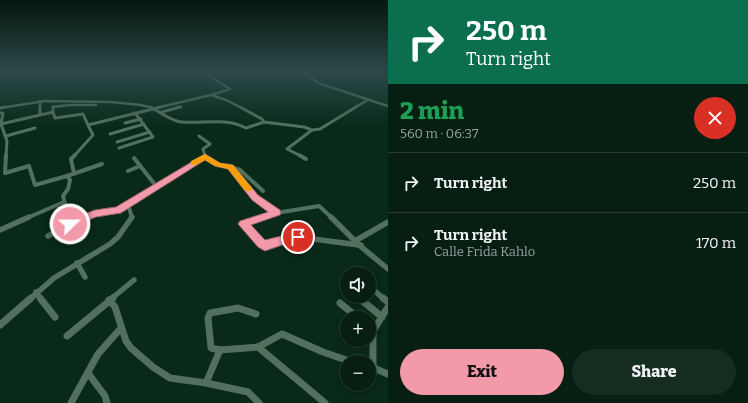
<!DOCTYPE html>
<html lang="en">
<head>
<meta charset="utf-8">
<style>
	body { margin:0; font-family:Bitter,serif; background:#152c21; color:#f1f3f6; height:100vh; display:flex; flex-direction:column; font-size:15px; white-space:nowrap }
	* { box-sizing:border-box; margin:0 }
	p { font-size:13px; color:#98a2a0 }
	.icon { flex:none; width:22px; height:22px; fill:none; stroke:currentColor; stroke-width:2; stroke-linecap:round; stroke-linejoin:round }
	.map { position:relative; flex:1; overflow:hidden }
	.drawer { display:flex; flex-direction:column; background:#071f13; width:360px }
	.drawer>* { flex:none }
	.hud { background:#0b6e4f; color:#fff; overflow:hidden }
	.tools { position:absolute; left:340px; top:267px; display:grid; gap:8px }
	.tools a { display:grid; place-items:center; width:36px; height:36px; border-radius:50%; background:#071f13; box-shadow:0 2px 6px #0003,0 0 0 1px #283d33; font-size:20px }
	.pin { position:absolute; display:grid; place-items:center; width:34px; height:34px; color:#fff; margin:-17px; border:2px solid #fff; border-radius:50%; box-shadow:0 1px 4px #0007 }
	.me { position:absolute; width:44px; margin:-22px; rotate:68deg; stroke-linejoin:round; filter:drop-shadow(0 0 3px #0008) }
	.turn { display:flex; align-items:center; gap:14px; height:84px; padding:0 12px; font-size:18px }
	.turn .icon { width:52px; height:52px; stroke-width:2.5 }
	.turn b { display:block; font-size:28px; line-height:34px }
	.round { display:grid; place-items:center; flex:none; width:42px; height:42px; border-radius:21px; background:#152c21 }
	.headline { display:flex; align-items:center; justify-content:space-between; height:68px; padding:0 12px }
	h1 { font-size:24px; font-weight:800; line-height:30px; color:#1e9e55 }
	.action { display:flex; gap:8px; margin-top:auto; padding:8px 12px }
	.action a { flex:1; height:46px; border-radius:24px; background:#f39aaa; color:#111; font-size:16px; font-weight:800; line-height:46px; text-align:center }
	.action a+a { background:#152c21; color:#f1f3f6 }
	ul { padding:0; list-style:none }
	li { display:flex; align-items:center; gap:12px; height:60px; padding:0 12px; border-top:1px solid #283d33 }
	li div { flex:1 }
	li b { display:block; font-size:15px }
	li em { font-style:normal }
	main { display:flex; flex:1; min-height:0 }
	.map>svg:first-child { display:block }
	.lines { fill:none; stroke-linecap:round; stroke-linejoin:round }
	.minor-far4 { stroke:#51715e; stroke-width:2.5 }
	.minor-far3 { stroke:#51715e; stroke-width:3 }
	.minor-far2 { stroke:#51715e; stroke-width:4 }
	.minor-far1 { stroke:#51715e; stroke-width:5.5 }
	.minor { stroke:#51715e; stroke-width:7 }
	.route { fill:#f39aaa; stroke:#9e646e }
	.slow { fill:#f59e0b }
</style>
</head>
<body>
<main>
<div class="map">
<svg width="388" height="403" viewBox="0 0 388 403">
	<rect width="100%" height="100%" fill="#092919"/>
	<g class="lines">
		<g class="minor-far4">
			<polyline points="208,71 210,72 208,75 230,89 211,95 226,100 242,108"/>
			<polyline points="300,71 309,75 318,83 388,106"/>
			<polyline points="40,101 40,108"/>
			<polyline points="0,108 45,101 111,102 141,105 153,108"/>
			<polyline points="53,108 53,107 69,105 96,105"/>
			<polyline points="156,108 211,95"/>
			<polyline points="176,108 181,107"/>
			<polyline points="354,108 368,100"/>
		</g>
		<g class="minor-far3">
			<polyline points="40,107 40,114"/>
			<polyline points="53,107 53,112"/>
			<path d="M151,107c8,5 21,14 31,15 22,2 43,-5 64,6l18,-6 40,5 8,3 8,-1 36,-22"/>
			<polyline points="240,107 262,119 264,122"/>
			<polyline points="0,108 5,107"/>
			<polyline points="162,112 180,107"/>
			<polyline points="0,113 3,113 1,124 7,141 6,156"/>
			<polyline points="125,123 141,119"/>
			<polyline points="1,124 53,112 55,118 83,114 88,125 161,107"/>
			<polyline points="110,134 144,124"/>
			<polyline points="6,136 35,128"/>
			<polyline points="199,136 210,144 203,149 205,156"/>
			<polyline points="117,142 150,132"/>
			<polyline points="119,148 153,137 135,113"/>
			<polyline points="74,156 93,135 88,125"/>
			<polyline points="301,156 287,149 312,130"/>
		</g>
		<g class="minor-far2">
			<polyline points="6,155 5,173 29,166 35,185 67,176 70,180 68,189 63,196 69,218"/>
			<polyline points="299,155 306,159"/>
			<polyline points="134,158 156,186"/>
			<polyline points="231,167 240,170 263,191"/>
			<polyline points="128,171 140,166"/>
			<polyline points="74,173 71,159 75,155"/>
			<polyline points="67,176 102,164"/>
			<polyline points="128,204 132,218"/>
			<polyline points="27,218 64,202"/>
			<polyline points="83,218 95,214 118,210 205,156 217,165 231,167 255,197 276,213"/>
			<polyline points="259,218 276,213 319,206 332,218"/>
		</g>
		<g class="minor-far1">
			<polyline points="69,217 70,223 86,217"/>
			<polyline points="262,217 243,223 265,246 287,238 298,237 359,245"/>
			<polyline points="331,217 359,245"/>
			<polyline points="0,230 29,217"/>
			<polyline points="48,236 70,223"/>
			<polyline points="355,241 388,222"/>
			<polyline points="359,245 361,245"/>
			<polyline points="359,245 388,269"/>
			<polyline points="77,263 85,277"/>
			<polyline points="369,286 384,299"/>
			<polyline points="36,292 41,299"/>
			<polyline points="357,296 360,299"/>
			<polyline points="30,299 54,278 110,244 118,237 132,217"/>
			<polyline points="111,299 134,280"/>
		</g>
		<g class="minor">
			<polyline points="40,298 55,317"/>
			<polyline points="359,298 382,317"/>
			<polyline points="383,298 388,302"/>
			<polyline points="109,300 115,307 126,341 131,348 153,367 170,378 206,383 248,392 259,403"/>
			<polyline points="340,303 358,318"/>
			<polyline points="256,314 238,308 210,313 208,318 211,348 220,350 258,347 282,334 323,352 352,362"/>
			<polyline points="0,325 31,298"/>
			<polyline points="67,336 113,298"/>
			<polyline points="258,347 325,403"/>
			<polyline points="369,366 388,374"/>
			<polyline points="373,367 373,331 388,307"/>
			<polyline points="88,373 105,396 107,403"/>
			<polyline points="206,383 220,350"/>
			<polyline points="71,403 98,354 121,328"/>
		</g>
	</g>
	<linearGradient id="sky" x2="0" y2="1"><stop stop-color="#05170e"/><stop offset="0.56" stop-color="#2c4949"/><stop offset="1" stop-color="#2c4949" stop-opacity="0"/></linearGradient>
	<rect width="388" height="127" fill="url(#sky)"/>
	<polygon class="route" points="205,154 220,163 233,165 258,195 280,210 281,213 280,215 251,225 265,240 298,232 301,234 303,237 301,240 288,243 265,251 258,247 238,224 240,221 268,212 252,200 228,169 215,166 205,160 121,213 96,217 70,228 66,226 65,224 66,221 95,210 116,207"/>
	<polygon class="slow" points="205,154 220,163 233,165 251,187 252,189 251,191 245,191 228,169 215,166 205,160 196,165 191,165 191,161"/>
</svg>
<div class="tools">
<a><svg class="icon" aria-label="sound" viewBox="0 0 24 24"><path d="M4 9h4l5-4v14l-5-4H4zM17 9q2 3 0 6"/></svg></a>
<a>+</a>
<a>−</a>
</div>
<div class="pin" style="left:298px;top:237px;background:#d93025"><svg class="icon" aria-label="arrive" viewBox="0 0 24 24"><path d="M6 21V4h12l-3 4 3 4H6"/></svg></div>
<svg class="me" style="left:70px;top:224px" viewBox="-20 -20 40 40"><circle r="17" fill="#f39aaa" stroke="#fff" stroke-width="3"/><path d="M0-11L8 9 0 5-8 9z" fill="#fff"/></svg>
</div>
<section class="drawer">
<div class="hud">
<div class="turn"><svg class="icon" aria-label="right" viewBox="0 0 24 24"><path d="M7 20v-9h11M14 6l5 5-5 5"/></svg><div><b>250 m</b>Turn right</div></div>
</div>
<div class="headline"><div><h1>2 min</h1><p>560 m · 06:37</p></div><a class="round" style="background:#d93025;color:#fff"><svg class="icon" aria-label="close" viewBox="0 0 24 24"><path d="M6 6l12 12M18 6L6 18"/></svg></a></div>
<ul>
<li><svg class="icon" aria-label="right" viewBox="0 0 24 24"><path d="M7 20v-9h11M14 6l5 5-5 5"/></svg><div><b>Turn right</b></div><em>250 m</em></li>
<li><svg class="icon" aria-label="right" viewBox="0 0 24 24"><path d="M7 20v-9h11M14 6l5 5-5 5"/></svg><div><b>Turn right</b><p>Calle Frida Kahlo</p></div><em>170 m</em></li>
</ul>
<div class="action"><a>Exit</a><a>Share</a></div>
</section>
</main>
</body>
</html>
